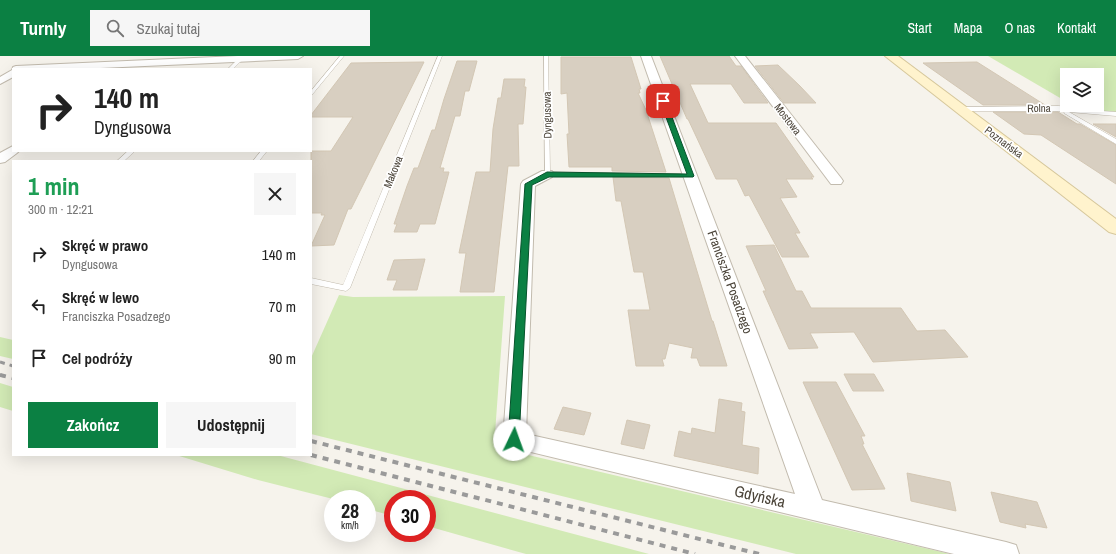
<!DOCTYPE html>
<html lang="pl">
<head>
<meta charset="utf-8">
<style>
	body { margin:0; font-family:"Archivo Narrow",sans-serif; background:#f6f6f6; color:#222; height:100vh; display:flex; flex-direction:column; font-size:15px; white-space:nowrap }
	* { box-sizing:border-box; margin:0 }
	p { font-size:13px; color:#767676 }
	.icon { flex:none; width:22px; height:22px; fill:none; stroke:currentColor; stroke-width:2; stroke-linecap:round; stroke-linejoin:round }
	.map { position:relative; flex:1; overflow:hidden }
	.drawer { position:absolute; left:12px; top:104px; width:300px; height:296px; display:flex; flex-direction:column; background:#fff; border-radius:0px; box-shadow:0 4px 16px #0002 }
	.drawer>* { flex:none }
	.top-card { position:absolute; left:12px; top:12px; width:300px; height:84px; border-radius:0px; box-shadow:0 4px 16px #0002; background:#fff; color:#222; overflow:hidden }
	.buttons { position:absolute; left:1060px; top:12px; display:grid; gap:8px }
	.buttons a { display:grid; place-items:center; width:44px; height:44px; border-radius:0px; background:#fff; box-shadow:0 4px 16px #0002; font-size:20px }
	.speed { position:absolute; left:324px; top:434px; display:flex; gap:8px; font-size:20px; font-weight:700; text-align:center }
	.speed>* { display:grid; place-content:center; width:52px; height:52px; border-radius:50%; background:#fff; box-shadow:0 4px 16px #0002; line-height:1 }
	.speed small { font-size:10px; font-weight:400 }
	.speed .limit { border:6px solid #d22; background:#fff; color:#111 }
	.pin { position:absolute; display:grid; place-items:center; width:34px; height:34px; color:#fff; margin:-17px; border-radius:8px; box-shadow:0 2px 6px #0006 }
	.me { position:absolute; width:44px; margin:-22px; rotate:3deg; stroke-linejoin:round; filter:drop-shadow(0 0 3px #0008) }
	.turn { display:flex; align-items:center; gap:14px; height:84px; padding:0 16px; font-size:18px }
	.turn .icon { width:52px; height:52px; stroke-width:2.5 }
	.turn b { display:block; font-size:28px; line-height:34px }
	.round { display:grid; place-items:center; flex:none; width:42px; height:42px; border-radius:0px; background:#f6f6f6 }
	.overview { display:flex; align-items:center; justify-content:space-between; height:68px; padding:0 16px }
	h1 { font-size:24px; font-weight:700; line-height:30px; color:#1e9e55 }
	.action { display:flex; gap:8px; margin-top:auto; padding:8px 16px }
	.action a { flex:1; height:46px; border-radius:0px; background:#0b8043; color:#fff; font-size:16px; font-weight:700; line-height:46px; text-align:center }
	.action a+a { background:#f6f6f6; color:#222 }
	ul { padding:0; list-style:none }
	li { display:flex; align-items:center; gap:12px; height:52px; padding:0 16px }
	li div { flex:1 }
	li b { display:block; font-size:15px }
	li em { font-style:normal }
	header { display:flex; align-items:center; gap:24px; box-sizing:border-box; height:56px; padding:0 20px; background:#0b8043; color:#fff }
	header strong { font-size:19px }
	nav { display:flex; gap:22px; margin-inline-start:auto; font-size:14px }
	.search { width:280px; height:36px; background:#f6f6f6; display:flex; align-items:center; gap:10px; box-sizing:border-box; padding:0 14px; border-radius:0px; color:#767676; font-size:15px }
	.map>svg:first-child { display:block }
	.green { fill:#d2eab5 }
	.building { fill:#d8cfc1; stroke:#d3c7b4 }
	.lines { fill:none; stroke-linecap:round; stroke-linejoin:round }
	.service-casing { stroke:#c2bbae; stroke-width:1 }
	.minor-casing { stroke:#c2bbae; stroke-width:2 }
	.secondary-casing { stroke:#d6c79b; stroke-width:2 }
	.service { fill:#fff; fill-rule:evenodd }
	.minor { fill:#fff; fill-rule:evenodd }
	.secondary { fill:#fff3cd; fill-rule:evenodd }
	.rail-far1 { stroke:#9a9a9a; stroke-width:3; stroke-dasharray:5 5; stroke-linecap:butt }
	.rail { stroke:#9a9a9a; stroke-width:4; stroke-dasharray:6 6; stroke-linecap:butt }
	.route { fill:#0b8043; stroke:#07532c }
	.labels { text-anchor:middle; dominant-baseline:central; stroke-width:3.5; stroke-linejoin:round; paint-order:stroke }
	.far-street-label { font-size:11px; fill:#4b4439; stroke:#fff }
	.street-label { font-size:13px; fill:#4b4439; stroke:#fff }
	.near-street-label { font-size:16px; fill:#4b4439; stroke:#fff }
</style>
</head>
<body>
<header>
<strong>Turnly</strong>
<div class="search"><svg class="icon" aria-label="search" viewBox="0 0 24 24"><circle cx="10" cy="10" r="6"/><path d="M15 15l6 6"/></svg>Szukaj tutaj</div>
<nav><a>Start</a><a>Mapa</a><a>O nas</a><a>Kontakt</a></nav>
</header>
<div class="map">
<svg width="1116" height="498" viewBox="0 0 1116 498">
	<rect width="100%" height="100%" fill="#f6f3ec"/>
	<g class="green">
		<polygon points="988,0 1116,0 1116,56 1079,54 1072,49 1097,49 1097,19 1067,19 1067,46"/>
		<polygon points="339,239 353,241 505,240 494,391 950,498 796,498 311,378 311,302"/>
		<polygon points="0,281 13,284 13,303 0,300"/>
		<polygon points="0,327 13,331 13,355 0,351"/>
		<polygon points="176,399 277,399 649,498 526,498 427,470 427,443 393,443 393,460 367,453 367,443 333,443 258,424"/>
	</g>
	<g class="building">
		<polygon points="660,0 729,0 736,10 741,10 768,47 744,47 731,28 690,28 708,67 776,67 814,121 811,121 813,123 786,123 797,141 780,142 800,177 795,177 809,201 782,201 749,139 745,140 737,123 716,123 688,63 687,63"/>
		<polygon points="561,1 631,1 641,33 639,33 640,37 638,37 646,54 666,116 612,115 612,111 569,111 567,78 569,78 567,37 561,38"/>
		<polygon points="457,5 477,5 469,35 465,35 460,60 455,60 440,112 444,112 443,116 449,116 435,168 420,168 417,176 394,176 397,168 394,168 407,130 414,112 418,112 432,74 435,74 444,43"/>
		<polygon points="424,6 362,131 351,153 348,153 334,189 311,190 325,159 321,159 322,157 311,157 311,95 331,95 353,61 311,61 311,59 351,7"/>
		<polygon points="977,6 1045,49 983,49 923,7"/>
		<polygon points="778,9 800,30 816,47 784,47 755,10"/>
		<polygon points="504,23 525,23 524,31 526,31 523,68 518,68 519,110 508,110 494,236 460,236 466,197 459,197 476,116 490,116 493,73 498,42 501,42"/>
		<polygon points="993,56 1058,56 1077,68 1080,68 1116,89 1116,128 1041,79 1024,78"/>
		<polygon points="1093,68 1116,68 1116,81"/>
		<polygon points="613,121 669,122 712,265 713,265 727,310 700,310 697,302 691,302 693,292 669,287 665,303 662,303 664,310 636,310 628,254 650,254 643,216 634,216 621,145 616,145"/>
		<polygon points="774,189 796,235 802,235 811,252 901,252 917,275 945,274 968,301 873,306 854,276 810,277 818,292 789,293 763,235 766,235 746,190"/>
		<polygon points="425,203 417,234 393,234 397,224 387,224 394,204"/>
		<polygon points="844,318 874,318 884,335 853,335"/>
		<polygon points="803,326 836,326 865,380 861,380 864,388 862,388 885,433 852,434"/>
		<polygon points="719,343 742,347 741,355 745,356 742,389 759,392 758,418 674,400 679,375 691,378 692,372 715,377"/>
		<polygon points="563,351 591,357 584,379 554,373"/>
		<polygon points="627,364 650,369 644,393 621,388"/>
		<polygon points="907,417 950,426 956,455 911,445"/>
		<polygon points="991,436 1037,446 1047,472 1025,468 1026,472 1000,466"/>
	</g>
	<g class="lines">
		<g class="service-casing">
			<g id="service">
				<polygon points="340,0 344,0 311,40 311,35"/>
				<polygon points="438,0 442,0 350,232 346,235 311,228 311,222 343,229"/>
				<polygon points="544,0 548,0 550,116 691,118 694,120 693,121 545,119"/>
				<polygon points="240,1 244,2 233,13 228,13"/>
				<polygon points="1059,50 1075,53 1116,56 1116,60 1069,56 1116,83 1116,88 1064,57 1065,55 961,55 958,53 961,51"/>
				<polygon points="128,95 135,95 124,105 117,105"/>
				<polygon points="261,95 267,95 259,105 253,105"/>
			</g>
		</g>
		<g class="minor-casing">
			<g id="minor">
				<polygon points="238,0 303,0 298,3 78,13 13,13 13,21 0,28 0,21 12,14 13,11 16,10"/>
				<polygon points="641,0 651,0 822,444 1006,486 1016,489 1019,498 954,498 506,390 503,384 521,128 523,125 542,115 552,115 554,118 552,121 535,130 526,378 795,438"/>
				<polygon points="735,0 745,0 841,122 843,125 841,128 831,128"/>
				<polygon points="13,90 13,95 19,95 17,97 5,106 0,107 0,97"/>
			</g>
		</g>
		<g class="secondary-casing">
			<polygon id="secondary" points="885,0 898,0 1116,163 1116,178 1109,176"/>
		</g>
		<use href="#service" class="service"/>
		<use href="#minor" class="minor"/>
		<use href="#secondary" class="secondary"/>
		<g class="rail-far1">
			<polyline points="0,306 13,310"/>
			<polyline points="0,319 4,320"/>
		</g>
		<g class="rail">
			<polyline points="0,319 13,322"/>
			<polyline points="311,385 759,498"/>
			<polyline points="311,399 695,498"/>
		</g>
	</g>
	<polygon class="route" points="663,43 666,45 694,120 693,121 549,121 532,129 519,384 518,387 514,388 510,387 508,384 525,128 547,116 687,118 660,45"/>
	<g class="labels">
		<g class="far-street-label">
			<text transform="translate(1039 52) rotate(-1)">Rolna</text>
			<text transform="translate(547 59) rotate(-91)">Dyngusowa</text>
			<text transform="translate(788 63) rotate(52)">Mostowa</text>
			<text transform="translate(1004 86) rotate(37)">Poznańska</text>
			<text transform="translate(393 116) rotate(-68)">Makowa</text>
		</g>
		<g class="street-label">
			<text transform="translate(730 226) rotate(70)">Franciszka Posadzego</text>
		</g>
		<g class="near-street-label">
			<text transform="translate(760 440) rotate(13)">Gdyńska</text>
		</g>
	</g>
</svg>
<div class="buttons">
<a><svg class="icon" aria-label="layers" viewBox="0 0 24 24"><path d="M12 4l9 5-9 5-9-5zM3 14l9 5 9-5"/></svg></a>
</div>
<div class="speed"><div>28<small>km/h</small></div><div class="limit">30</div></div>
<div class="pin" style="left:663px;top:45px;background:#d93025"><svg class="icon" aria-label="arrive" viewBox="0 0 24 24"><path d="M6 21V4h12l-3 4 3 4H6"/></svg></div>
<svg class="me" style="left:514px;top:384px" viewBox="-20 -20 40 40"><circle r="19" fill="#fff"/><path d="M0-13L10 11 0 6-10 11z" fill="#0b8043"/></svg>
<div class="top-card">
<div class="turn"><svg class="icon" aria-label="right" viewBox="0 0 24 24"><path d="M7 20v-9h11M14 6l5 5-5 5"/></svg><div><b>140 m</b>Dyngusowa</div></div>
</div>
<section class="drawer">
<div class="overview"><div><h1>1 min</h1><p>300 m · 12:21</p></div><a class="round"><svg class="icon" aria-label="close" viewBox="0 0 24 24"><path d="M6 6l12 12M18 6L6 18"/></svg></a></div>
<ul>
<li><svg class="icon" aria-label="right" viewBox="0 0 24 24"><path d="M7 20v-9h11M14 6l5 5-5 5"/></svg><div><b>Skręć w prawo</b><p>Dyngusowa</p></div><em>140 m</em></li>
<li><svg class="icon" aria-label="left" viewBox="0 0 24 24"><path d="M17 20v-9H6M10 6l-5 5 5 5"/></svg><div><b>Skręć w lewo</b><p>Franciszka Posadzego</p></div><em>70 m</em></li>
<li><svg class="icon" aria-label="arrive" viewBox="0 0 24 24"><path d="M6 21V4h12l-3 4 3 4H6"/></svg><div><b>Cel podróży</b></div><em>90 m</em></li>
</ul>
<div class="action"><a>Zakończ</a><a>Udostępnij</a></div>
</section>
</div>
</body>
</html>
